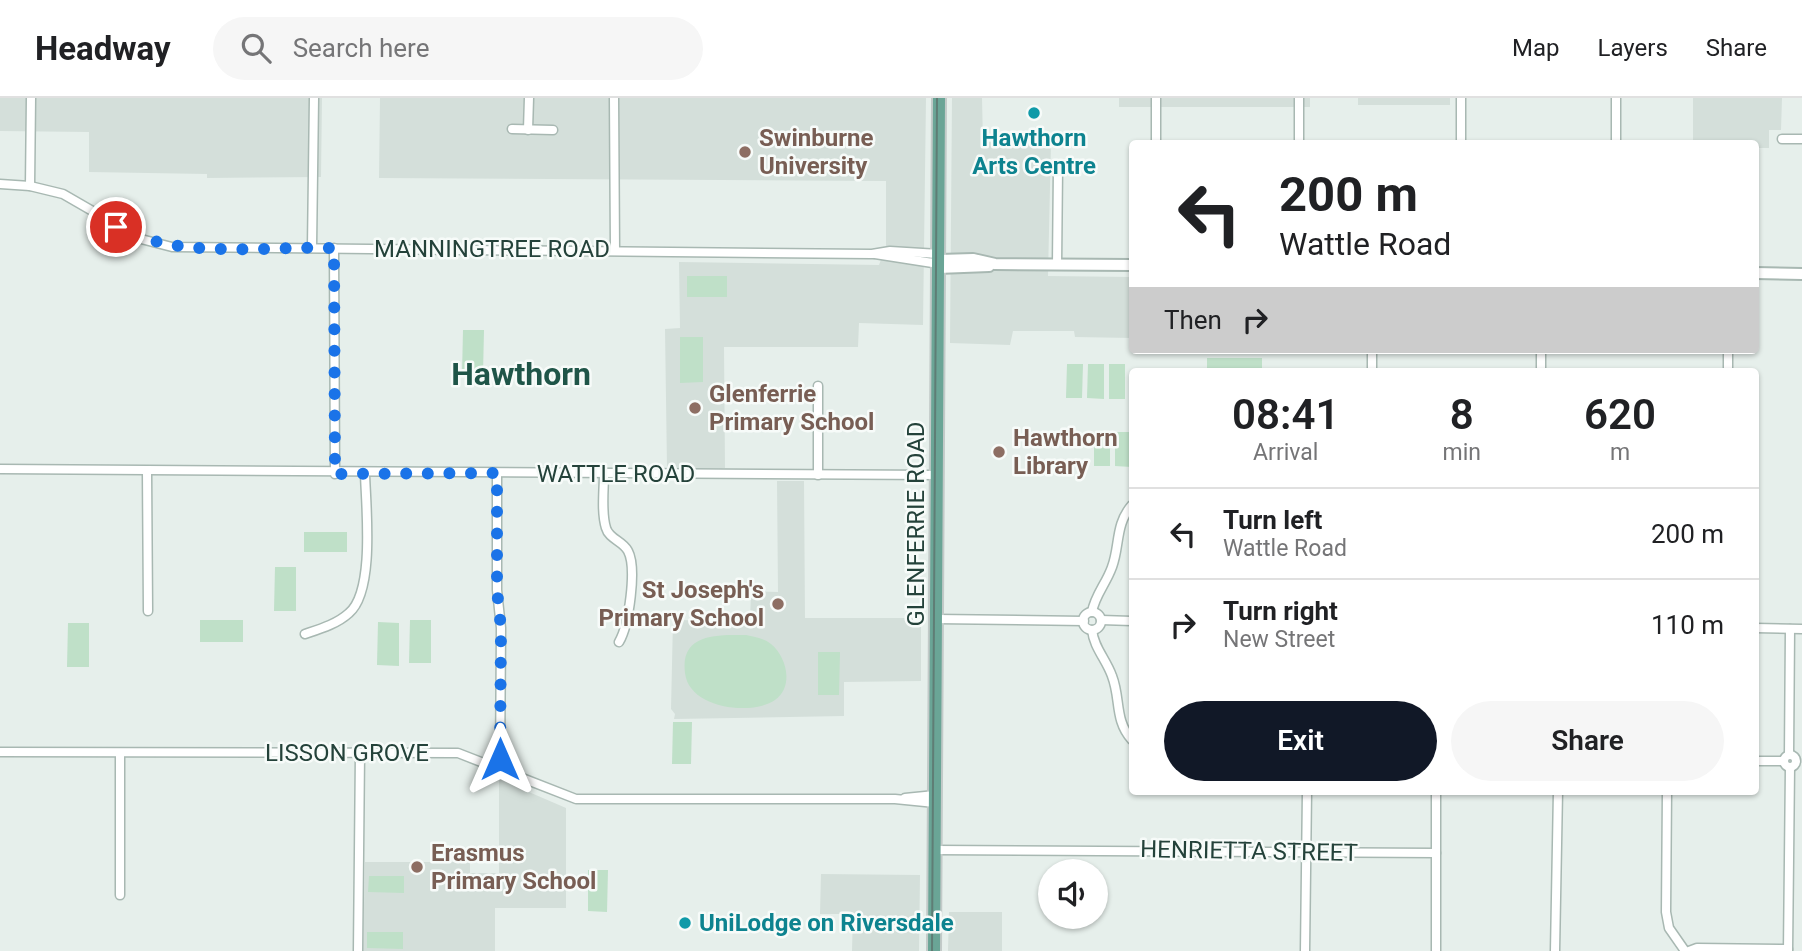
<!DOCTYPE html>
<html lang="en">
<head>
<meta charset="utf-8">
<style>
	body { margin:0; font-family:Roboto,sans-serif; background:#f6f6f6; color:#202124; height:100vh; display:flex; flex-direction:column; font-size:26px; white-space:nowrap }
	* { box-sizing:border-box; margin:0 }
	p { font-size:23px; color:#757577 }
	.icon { flex:none; width:38px; height:38px; fill:none; stroke:currentColor; stroke-width:2; stroke-linecap:round; stroke-linejoin:round }
	.map { position:relative; flex:1; overflow:hidden }
	.panel { position:absolute; left:1129px; top:270px; width:630px; height:427px; display:flex; flex-direction:column; background:#fff; border-radius:7px; box-shadow:0 2px 5px #0004 }
	.panel>* { flex:none }
	.banner { position:absolute; left:1129px; top:42px; width:630px; height:214px; border-radius:7px; box-shadow:0 2px 5px #0004; background:#fff; color:#202124; overflow:hidden }
	.controls { position:absolute; left:1038px; top:761px; display:grid; gap:14px }
	.controls a { display:grid; place-items:center; width:70px; height:70px; border-radius:50%; background:#fff; box-shadow:0 2px 5px #0004; font-size:35px }
	.pin { position:absolute; display:grid; place-items:center; width:60px; height:60px; color:#fff; margin:-30px; border:4px solid #fff; border-radius:50%; box-shadow:0 2px 7px #0007 }
	.me { position:absolute; width:77px; margin:-38px; rotate:0deg; stroke-linejoin:round; filter:drop-shadow(0 0 5px #0008) }
	.turn { display:flex; align-items:center; gap:24px; height:147px; padding:0 35px; font-size:32px }
	.turn .icon { width:91px; height:91px; stroke-width:2.5 }
	.turn b { display:block; font-size:49px; line-height:60px }
	.then { display:flex; align-items:center; height:66px; padding:0 35px; background:#0003; gap:14px; font-size:26px }
	.eta { display:flex; justify-content:space-evenly; align-items:center; height:119px; text-align:center }
	.eta b { font-size:42px; font-weight:600; line-height:49px }
	.button { display:flex; gap:14px; margin-top:auto; padding:14px 35px }
	.button a { flex:1; height:80px; border-radius:42px; background:#111827; color:#fff; font-size:28px; font-weight:600; line-height:80px; text-align:center }
	.button a+a { background:#f6f6f6; color:#202124 }
	ul { padding:0; list-style:none }
	li { display:flex; align-items:center; gap:21px; height:91px; padding:0 35px; border-top:2px solid #e0e0e0 }
	li div { flex:1 }
	li b { display:block; font-size:26px }
	li em { font-style:normal }
	header { display:flex; align-items:center; gap:42px; box-sizing:border-box; height:98px; padding:0 35px; background:#fff; border-bottom:2px solid #e0e0e0 }
	header strong { font-size:33px }
	nav { display:flex; gap:38px; margin-inline-start:auto; font-size:24px }
	.search { width:490px; height:63px; background:#f6f6f6; display:flex; align-items:center; gap:18px; box-sizing:border-box; padding:0 24px; border-radius:38px; color:#757577; font-size:26px }
	.map>svg:first-child { display:block }
	.built { fill:#d4dfda }
	.green { fill:#bfe0c8 }
	.lines { fill:none; stroke-linecap:round; stroke-linejoin:round }
	.minor-casing { stroke:#a8b8b2; stroke-width:11 }
	.tertiary-casing { stroke:#a8b8b2; stroke-width:14 }
	.primary-casing { stroke:#c2cac8; stroke-width:16 }
	.minor { stroke:#fff; stroke-width:8 }
	.tertiary { stroke:#fff; stroke-width:10 }
	.primary { stroke:#6aa596; stroke-width:12 }
	.tram { stroke:#5f7d75; stroke-width:2 }
	.route { stroke:#1a73e8; stroke-width:12; stroke-dasharray:0 21.6 }
	.culture-dot { fill:#0f9aa8; stroke:#f7fbf9; stroke-width:2.5 }
	.education-dot { fill:#8d6e63; stroke:#f7fbf9; stroke-width:2.5 }
	.labels { text-anchor:middle; dominant-baseline:central; stroke-width:5; stroke-linejoin:round; paint-order:stroke }
	.education-label { font-size:24px; font-weight:bold; fill:#785e54; stroke:#f7fbf9; text-anchor:start }
	.culture-label { font-size:24px; font-weight:bold; fill:#0d838f; stroke:#f7fbf9 }
	.street-label { font-size:24px; fill:#24423a; stroke:#f7fbf9 }
	.district-label { font-size:32px; font-weight:bold; fill:#1f5548; stroke:#f7fbf9 }
</style>
</head>
<body>
<header>
<strong>Headway</strong>
<div class="search"><svg class="icon" aria-label="search" viewBox="0 0 24 24"><circle cx="10" cy="10" r="6"/><path d="M15 15l6 6"/></svg>Search here</div>
<nav><a>Map</a><a>Layers</a><a>Share</a></nav>
</header>
<div class="map">
<svg width="1802" height="853" viewBox="0 0 1802 853">
	<rect width="100%" height="100%" fill="#e6efeb"/>
	<g class="built">
		<polygon points="0,0 322,0 321,79 207,80 207,76 89,74 89,34 0,33"/>
		<polygon points="380,0 926,0 923,227 859,225 858,249 724,249 725,370 667,370 665,231 680,230 679,164 879,167 886,148 886,83 379,80"/>
		<polygon points="952,0 982,0 983,44 1051,45 1048,178 1132,179 1132,240 1075,239 1074,233 1013,233 1010,247 950,245"/>
		<rect x="1119" y="0" width="191" height="9"/>
		<rect x="1358" y="0" width="92" height="7"/>
		<polygon points="1693,0 1782,0 1781,32 1769,32 1769,50 1755,50 1755,46 1693,45"/>
		<polygon points="777,383 804,383 805,520 921,520 921,583 844,584 844,618 674,621 675,616 671,611 673,522 750,523 751,493 778,494"/>
		<polygon points="499,681 566,710 566,810 495,810 495,853 363,853 365,764 470,764 470,775 499,775"/>
		<polygon points="821,776 920,777 919,853 852,853 853,816 820,816"/>
		<polygon points="949,814 1002,814 1002,853 948,853"/>
	</g>
	<g class="green">
		<rect x="687" y="178" width="40" height="21"/>
		<polygon points="463,232 484,232 483,276 462,276"/>
		<polygon points="680,239 703,239 703,284 680,285"/>
		<rect x="1207" y="260" width="55" height="13"/>
		<polygon points="1067,266 1083,266 1082,300 1066,300"/>
		<polygon points="1088,266 1104,266 1104,301 1087,300"/>
		<rect x="1109" y="266" width="16" height="35"/>
		<rect x="1094" y="334" width="16" height="34"/>
		<polygon points="1115,334 1132,334 1131,369 1115,368"/>
		<rect x="304" y="434" width="43" height="20"/>
		<polygon points="275,469 296,469 296,513 274,513"/>
		<rect x="200" y="522" width="43" height="22"/>
		<polygon points="410,522 431,522 431,565 409,565"/>
		<polygon points="378,524 399,525 399,568 377,567"/>
		<polygon points="68,525 89,525 89,569 67,569"/>
		<path d="M746,537c9,2 18,3 25,9 16,13 23,43 4,56 -23,16 -86,9 -90,-27 -5,-40 32,-38 61,-38z"/>
		<polygon points="818,554 840,554 839,597 818,597"/>
		<polygon points="673,624 692,624 691,666 672,666"/>
		<polygon points="588,772 608,772 607,814 588,813"/>
		<polygon points="369,778 404,778 404,795 368,794"/>
		<polygon points="367,834 403,834 403,851 367,850"/>
	</g>
	<g class="lines">
		<g class="minor-casing">
			<g id="minor">
				<polyline points="614,0 615,152"/>
				<polyline points="512,31 553,32"/>
				<polyline points="528,32 529,0"/>
				<polyline points="1782,41 1802,41"/>
				<polyline points="1156,46 1156,0"/>
				<polyline points="1299,46 1299,0"/>
				<polyline points="1461,46 1461,0"/>
				<polyline points="1616,46 1616,0"/>
				<polyline points="0,86 30,88 63,96 141,141 172,149 872,156 890,153 939,156"/>
				<polyline points="30,88 31,0"/>
				<polyline points="312,149 314,0"/>
				<polyline points="334,150 335,376"/>
				<polyline points="875,156 939,166"/>
				<polyline points="1057,167 1058,70"/>
				<polyline points="1372,273 1372,252"/>
				<polyline points="1541,273 1541,252"/>
				<polyline points="1728,273 1728,252"/>
				<polyline points="818,288 818,377"/>
				<polyline points="0,371 937,377"/>
				<polyline points="147,373 148,513"/>
				<polyline points="497,375 497,492 501,530 500,671"/>
				<path d="M604,376c0,16 -3,38 2,54 3,11 17,13 22,23 9,17 1,74 -9,91"/>
				<path d="M1092,514c3,-17 14,-28 20,-45 8,-21 3,-43 20,-62"/>
				<circle cx="1092" cy="523" r="9"/>
				<polyline points="936,521 1084,523"/>
				<polyline points="1101,522 1132,523"/>
				<polyline points="1755,530 1802,531"/>
				<path d="M1092,532c2,18 14,29 20,46 9,23 2,44 20,64"/>
				<path d="M305,536c15,-5 32,-10 44,-21 26,-22 17,-106 16,-139"/>
				<polyline points="0,654 458,655 576,701 895,701 935,705"/>
				<circle cx="1790" cy="663" r="6"/>
				<polyline points="1789,657 1790,531"/>
				<polyline points="1755,663 1783,663"/>
				<polyline points="1667,693 1666,814 1669,830 1685,853"/>
				<polyline points="905,700 935,697"/>
				<polyline points="935,752 1436,755"/>
				<polyline points="120,797 120,655"/>
				<polyline points="358,853 360,655"/>
				<polyline points="1305,853 1307,693"/>
				<polyline points="1436,853 1436,693"/>
				<polyline points="1555,853 1558,693"/>
				<polyline points="1689,853 1697,850 1788,851"/>
				<polyline points="1788,853 1790,669"/>
			</g>
		</g>
		<g class="tertiary-casing">
			<g id="tertiary">
				<polyline points="939,162 973,161 995,166 1132,167"/>
				<polyline points="938,170 989,168"/>
				<polyline points="1755,175 1802,176"/>
			</g>
		</g>
		<g class="primary-casing">
			<polyline id="primary" points="934,853 939,0"/>
		</g>
		<use href="#minor" class="minor"/>
		<use href="#tertiary" class="tertiary"/>
		<use href="#primary" class="primary"/>
		<polyline class="tram" points="932,853 937,0"/>
	</g>
	<g class="lines">
		<path class="route" d="M116,129c65,33 146,19 218,21l1,226 162,-1v117l4,38 -1,131"/>
	</g>
	<g class="culture-dot">
		<circle cx="1034" cy="15" r="7"/>
		<circle cx="685" cy="825" r="7"/>
	</g>
	<g class="education-dot">
		<circle cx="745" cy="54" r="7"/>
		<circle cx="695" cy="310" r="7"/>
		<circle cx="999" cy="354" r="7"/>
		<circle cx="778" cy="506" r="7"/>
		<circle cx="417" cy="769" r="7"/>
	</g>
	<g class="labels">
		<g class="education-label">
			<text x="759" y="40">Swinburne<tspan x="759" dy="28">University</tspan></text>
			<text x="709" y="296">Glenferrie<tspan x="709" dy="28">Primary School</tspan></text>
			<text x="1013" y="340">Hawthorn<tspan x="1013" dy="28">Library</tspan></text>
			<text x="764" y="492" text-anchor="end">St Joseph's<tspan x="764" dy="28">Primary School</tspan></text>
			<text x="431" y="755">Erasmus<tspan x="431" dy="28">Primary School</tspan></text>
		</g>
		<g class="culture-label">
			<text x="1034" y="40">Hawthorn<tspan x="1034" dy="28">Arts Centre</tspan></text>
			<text x="699" y="825" text-anchor="start">UniLodge on Riversdale</text>
		</g>
		<g class="street-label">
			<text x="492" y="151">MANNINGTREE ROAD</text>
			<text x="616" y="376">WATTLE ROAD</text>
			<text transform="translate(916 426) rotate(-90)">GLENFERRIE ROAD</text>
			<text x="347" y="655">LISSON GROVE</text>
			<text transform="translate(1249 753) rotate(1)">HENRIETTA STREET</text>
		</g>
		<g class="district-label">
			<text x="521" y="276">Hawthorn</text>
		</g>
	</g>
</svg>
<div class="controls">
<a><svg class="icon" aria-label="sound" viewBox="0 0 24 24"><path d="M4 9h4l5-4v14l-5-4H4zM17 9q2 3 0 6"/></svg></a>
</div>
<div class="pin" style="left:116px;top:129px;background:#d93025"><svg class="icon" aria-label="arrive" viewBox="0 0 24 24"><path d="M6 21V4h12l-3 4 3 4H6"/></svg></div>
<svg class="me" style="left:500px;top:661px" viewBox="-20 -20 40 40"><path d="M0-17L14 15 0 8-14 15z" fill="#1a73e8" stroke="#fff" stroke-width="4"/></svg>
<div class="banner">
<div class="turn"><svg class="icon" aria-label="left" viewBox="0 0 24 24"><path d="M17 20v-9H6M10 6l-5 5 5 5"/></svg><div><b>200 m</b>Wattle Road</div></div>
<div class="then">Then<svg class="icon" aria-label="right" viewBox="0 0 24 24"><path d="M7 20v-9h11M14 6l5 5-5 5"/></svg></div>
</div>
<section class="panel">
<div class="eta">
<div><b>08:41</b><p>Arrival</p></div>
<div><b>8</b><p>min</p></div>
<div><b>620</b><p>m</p></div>
</div>
<ul>
<li><svg class="icon" aria-label="left" viewBox="0 0 24 24"><path d="M17 20v-9H6M10 6l-5 5 5 5"/></svg><div><b>Turn left</b><p>Wattle Road</p></div><em>200 m</em></li>
<li><svg class="icon" aria-label="right" viewBox="0 0 24 24"><path d="M7 20v-9h11M14 6l5 5-5 5"/></svg><div><b>Turn right</b><p>New Street</p></div><em>110 m</em></li>
</ul>
<div class="button"><a>Exit</a><a>Share</a></div>
</section>
</div>
</body>
</html>
